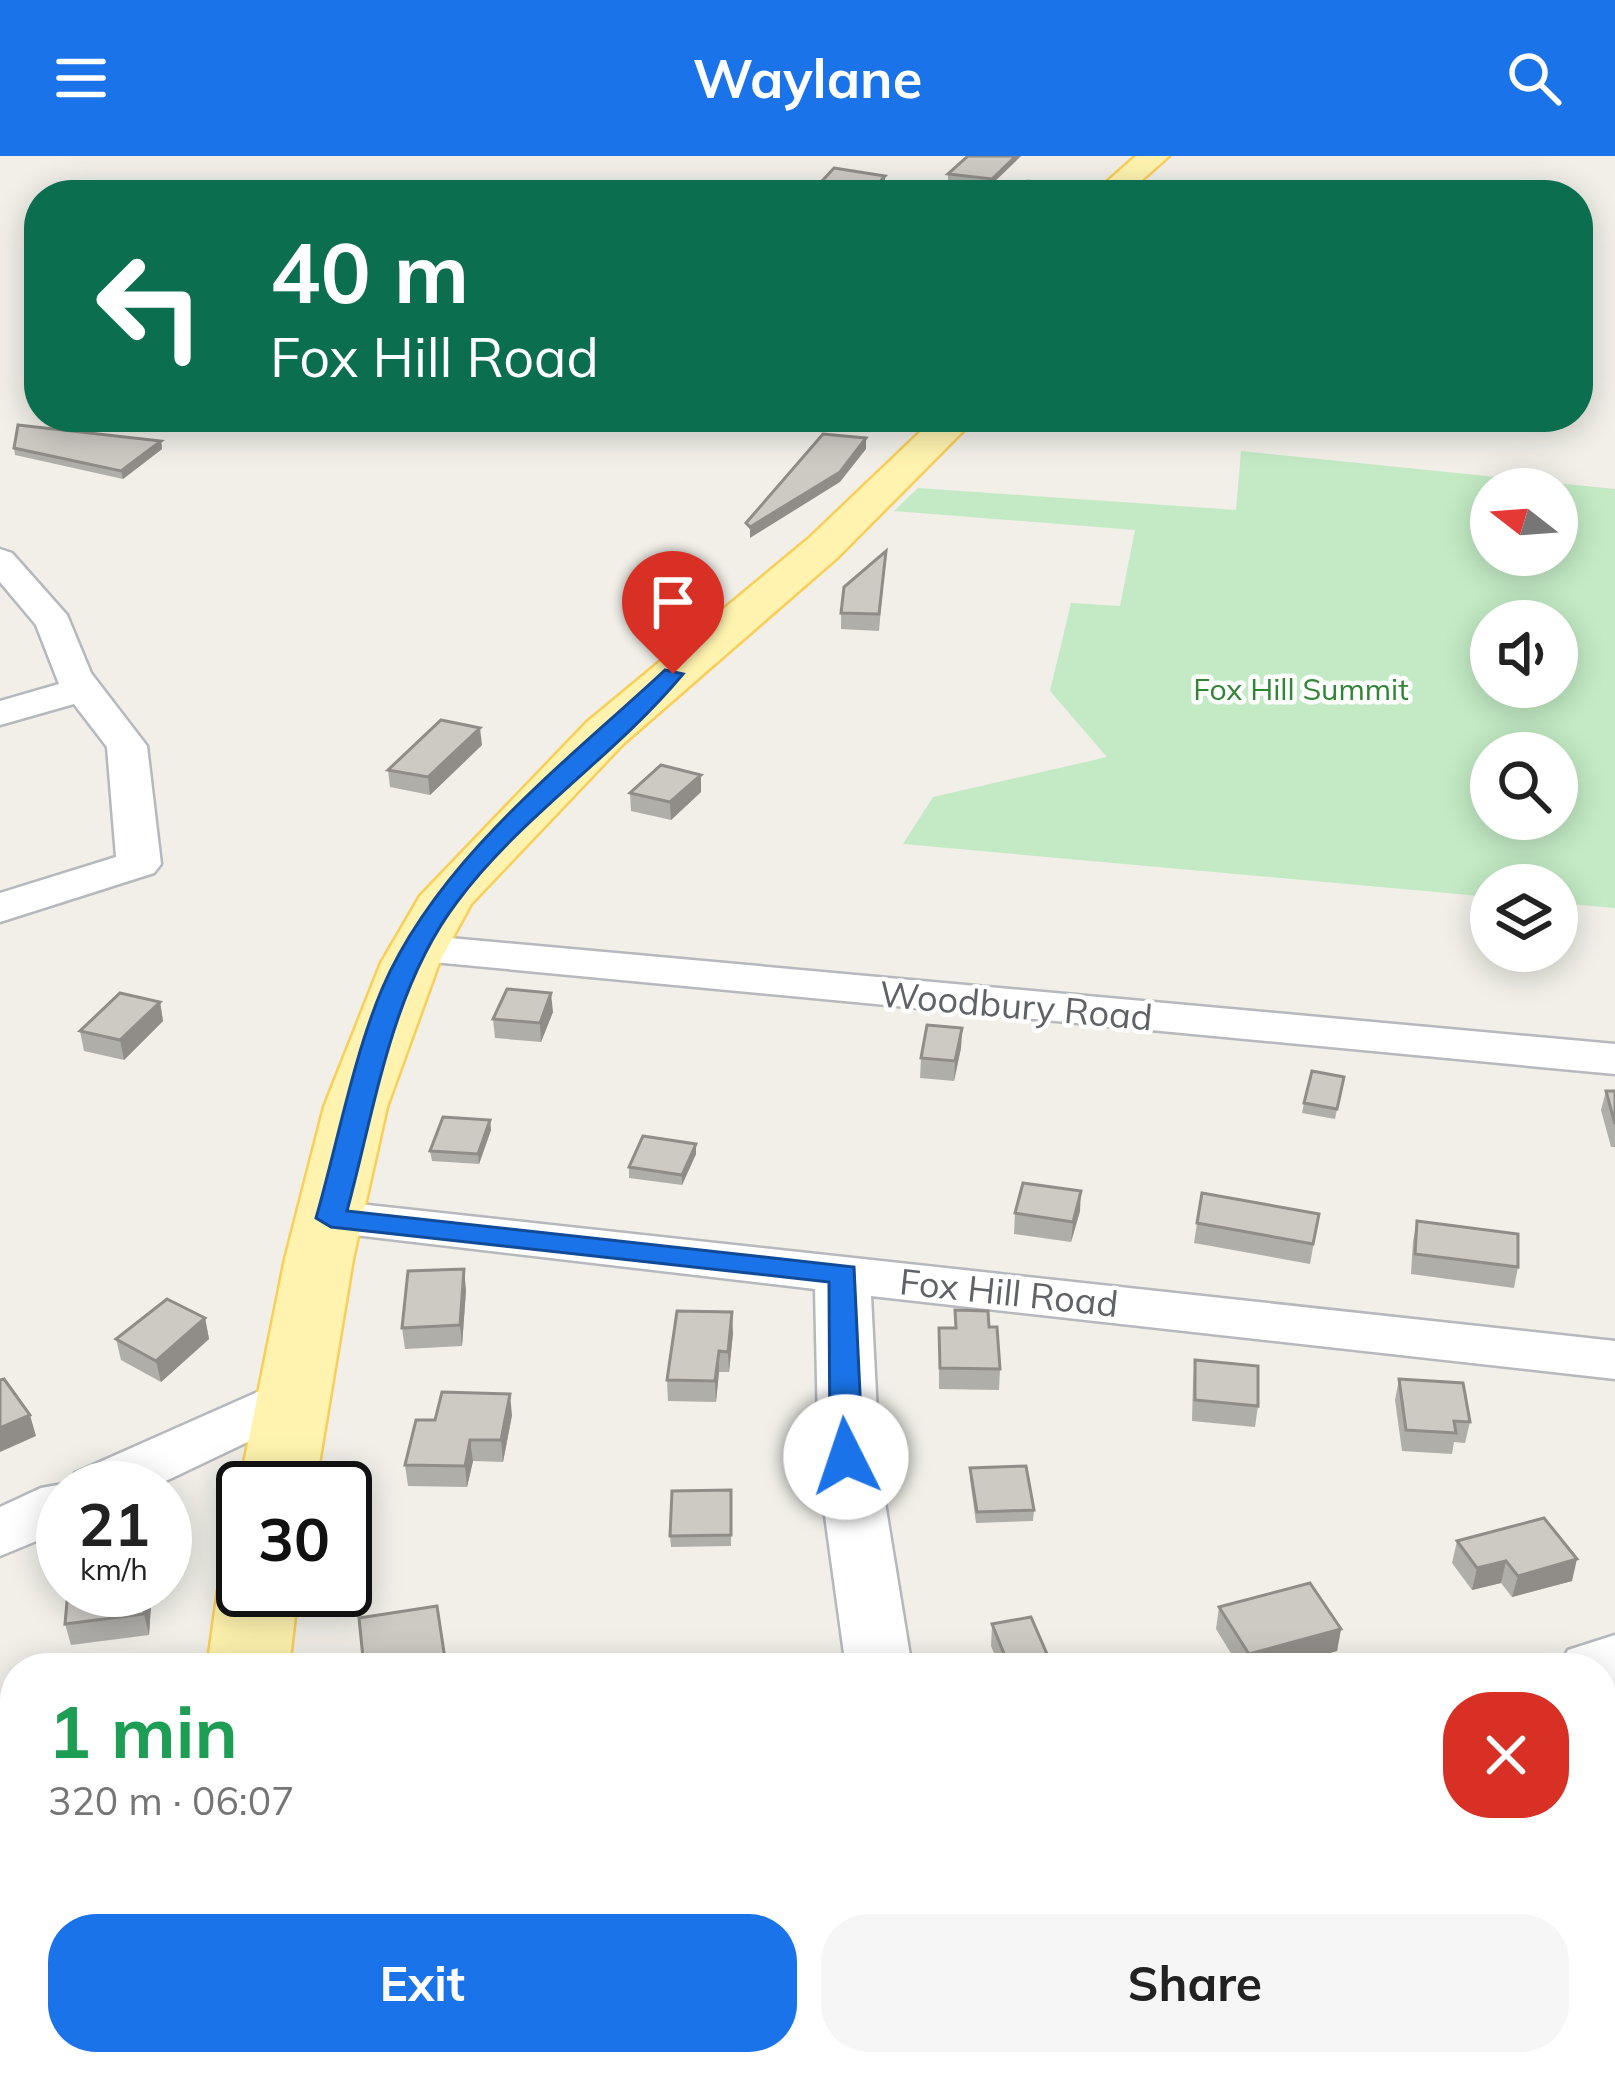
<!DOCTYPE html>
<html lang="en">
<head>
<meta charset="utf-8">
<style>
	body { margin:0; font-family:Mulish,sans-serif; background:#f6f6f6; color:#222; height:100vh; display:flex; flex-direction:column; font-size:45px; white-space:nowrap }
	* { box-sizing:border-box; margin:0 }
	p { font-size:39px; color:#767676 }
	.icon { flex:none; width:66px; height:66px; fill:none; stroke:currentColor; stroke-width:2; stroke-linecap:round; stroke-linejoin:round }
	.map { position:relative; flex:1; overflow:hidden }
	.panel { position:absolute; left:0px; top:1497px; width:1617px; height:423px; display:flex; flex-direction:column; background:#fff; border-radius:48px 48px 0 0; box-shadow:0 6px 30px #0003 }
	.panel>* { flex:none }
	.guide { position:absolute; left:24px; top:24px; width:1569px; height:252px; border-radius:48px; box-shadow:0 6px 30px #0003; background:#0b6e4f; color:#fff; overflow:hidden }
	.needle { width:78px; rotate:287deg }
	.buttons { position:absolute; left:1470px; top:312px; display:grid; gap:24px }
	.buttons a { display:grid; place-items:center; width:108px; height:108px; border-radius:50%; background:#fff; box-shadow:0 6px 30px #0003; font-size:60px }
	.speed { position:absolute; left:36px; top:1305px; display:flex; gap:24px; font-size:60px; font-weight:700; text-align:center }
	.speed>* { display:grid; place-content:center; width:156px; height:156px; border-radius:50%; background:#fff; box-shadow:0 6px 30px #0003; line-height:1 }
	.speed small { font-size:30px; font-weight:400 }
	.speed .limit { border:6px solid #111; border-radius:18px; background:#fff; color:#111 }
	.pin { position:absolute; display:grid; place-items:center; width:102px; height:102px; color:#fff; margin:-123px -51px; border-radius:50% 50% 50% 0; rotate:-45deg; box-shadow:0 0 12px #0007 }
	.pin .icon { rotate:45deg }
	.me { position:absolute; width:132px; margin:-66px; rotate:356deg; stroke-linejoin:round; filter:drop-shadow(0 0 9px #0008) }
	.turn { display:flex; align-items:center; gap:42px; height:252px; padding:0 48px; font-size:54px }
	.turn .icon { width:156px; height:156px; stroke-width:2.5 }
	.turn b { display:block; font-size:84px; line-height:102px }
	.round { display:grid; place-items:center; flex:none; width:126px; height:126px; border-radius:48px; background:#f6f6f6 }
	.summary { display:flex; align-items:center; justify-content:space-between; height:204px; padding:0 48px }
	h1 { font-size:72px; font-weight:700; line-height:90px; color:#1e9e55 }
	.primary-button { display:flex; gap:24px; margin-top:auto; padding:24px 48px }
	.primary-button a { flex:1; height:138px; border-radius:48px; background:#1a73e8; color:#fff; font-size:48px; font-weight:700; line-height:138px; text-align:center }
	.primary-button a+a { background:#f6f6f6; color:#222 }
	header { display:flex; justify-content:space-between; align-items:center; height:156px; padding:0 48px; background:#1a73e8; color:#fff; font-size:54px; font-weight:700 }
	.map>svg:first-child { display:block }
	.green { fill:#c3eac4; fill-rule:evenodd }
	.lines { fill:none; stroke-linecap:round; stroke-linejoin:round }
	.minor-casing { stroke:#b5b8bc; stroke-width:5 }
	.major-casing { stroke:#f9ce59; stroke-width:5 }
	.minor { fill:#fff; fill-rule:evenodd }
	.major { fill:#fff3af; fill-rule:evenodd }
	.wall { fill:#b0aea9 }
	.shaded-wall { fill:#908d89 }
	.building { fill:#cdcac4; stroke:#908d89; stroke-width:3 }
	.route { fill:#1a73e8; stroke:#114b97; stroke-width:3 }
	.labels { text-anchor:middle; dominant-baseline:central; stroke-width:9; stroke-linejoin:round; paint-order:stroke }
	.far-park-label { font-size:30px; fill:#308536; stroke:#fff }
	.street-label { font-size:36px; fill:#5f6368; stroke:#fff }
</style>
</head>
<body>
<header><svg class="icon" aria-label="menu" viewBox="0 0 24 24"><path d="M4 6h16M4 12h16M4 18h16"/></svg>Waylane<svg class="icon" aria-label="search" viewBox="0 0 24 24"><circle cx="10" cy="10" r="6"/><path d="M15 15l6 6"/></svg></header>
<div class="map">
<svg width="1615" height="1918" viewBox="0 0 1615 1918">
	<rect width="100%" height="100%" fill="#f1efe8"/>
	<g class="green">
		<path d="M1241,295l374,38v419l-58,-5v-18h-66v12l-588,-53 30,-47 174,-40 -57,-66 21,-88 49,3 15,-76 -241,-19 24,-23 318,22zM1491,333h66v66h-66zM1491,465h66v66h-66zM1491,597h66v66h-66z"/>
		<polygon points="1615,1816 1615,1918 1311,1918 1349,1905 1602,1905 1602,1821"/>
	</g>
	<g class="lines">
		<g class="minor-casing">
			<g id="minor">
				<polygon points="1028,26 1080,32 1092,39 987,39"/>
				<polygon points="0,393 12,397 67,459 91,517 147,590 161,708 154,717 0,766 0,737 116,701 107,591 74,548 0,569 0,545 59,528 36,469 0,426"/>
				<polygon points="417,779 1615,888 1615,918 401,803 394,793 401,783"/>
				<polygon points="331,1045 1615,1185 1615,1223 871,1140 880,1316 912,1512 846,1512 819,1316 815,1133 312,1074 304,1062 312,1050"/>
				<polygon points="296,1219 317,1225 325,1239 317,1253 151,1332 63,1332 63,1374 0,1400 0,1351 41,1332 69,1327 75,1317"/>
				<polygon points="1615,1479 1615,1531 1602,1535 1602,1512 1559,1512 1568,1494"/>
			</g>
		</g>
		<g class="major-casing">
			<g id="major">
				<polygon points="1136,0 1169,0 1125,39 1092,39"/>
				<polygon points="936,261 977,261 838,401 623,588 471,748 439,807 387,951 353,1103 315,1332 243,1332 243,1339 239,1332 285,1103 324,951 381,807 420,740 587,566 808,383"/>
				<polygon points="243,1409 243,1434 298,1434 289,1512 207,1512 218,1434 230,1413"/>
				<polygon points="155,1905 251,1905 250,1918 154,1918"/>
			</g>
		</g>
		<use href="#minor" class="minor"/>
		<use href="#major" class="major"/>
	</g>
	<g class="wall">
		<polygon points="968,0 1021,0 991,29 948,24 948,18"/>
		<polygon points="161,285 162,293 123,323 15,299 14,292"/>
		<polygon points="886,395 879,475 841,473 841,457"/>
		<polygon points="482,589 430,639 390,631 388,614"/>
		<polygon points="701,636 671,664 631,655 630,637"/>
		<polygon points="160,846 163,865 124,904 84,895 80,875"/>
		<polygon points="553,856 541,886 495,882 493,863"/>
		<polygon points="962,872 961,892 954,925 920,922 921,902"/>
		<polygon points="1344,921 1335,963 1302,957 1304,947"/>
		<polygon points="1606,935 1615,935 1615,991 1611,991 1601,954"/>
		<polygon points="490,964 491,974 479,1008 432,1005 430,995"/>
		<polygon points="696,988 696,998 682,1029 629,1022 629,1011"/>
		<polygon points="1080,1055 1071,1086 1014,1078 1015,1057"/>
		<polygon points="1319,1058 1310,1108 1194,1087 1197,1067"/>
		<polygon points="1417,1065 1518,1111 1514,1132 1411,1118 1413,1085"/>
		<polygon points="466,1134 462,1190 405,1193 402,1172"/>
		<polygon points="955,1154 989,1171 1000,1213 999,1234 939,1233 939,1172 955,1172"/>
		<polygon points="205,1162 209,1183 161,1226 121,1204 116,1183"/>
		<polygon points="733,1177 729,1216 719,1216 716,1246 668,1245 667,1224"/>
		<polygon points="1195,1204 1258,1250 1255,1271 1192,1265 1193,1225"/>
		<polygon points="1399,1223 1470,1266 1465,1287 1454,1286 1452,1298 1402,1295 1395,1244"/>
		<polygon points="512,1259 503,1306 473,1305 467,1331 408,1330 405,1309 435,1264"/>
		<polygon points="970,1312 1034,1354 1033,1365 976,1367 970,1323"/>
		<polygon points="731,1334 731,1390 671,1391 670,1380"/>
		<polygon points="1457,1385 1572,1425 1512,1441 1501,1427 1472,1434 1452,1407"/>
		<polygon points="68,1434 152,1434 149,1479 71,1489 65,1468"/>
		<polygon points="1219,1451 1341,1473 1337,1495 1274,1512 1240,1512 1216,1473"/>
		<polygon points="992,1468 1053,1512 988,1512 989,1509 998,1507 991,1490"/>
		<polygon points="655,1905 798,1905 801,1918 659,1918"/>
	</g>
	<g class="shaded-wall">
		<polygon points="1016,0 1021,0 991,29 992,23"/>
		<polygon points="885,20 885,26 874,39 868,39"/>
		<polygon points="866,282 866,293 840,326 750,382 750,371"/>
		<polygon points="161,285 162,293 123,323 121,315"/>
		<polygon points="480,572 482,589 430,639 428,621"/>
		<polygon points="701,619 701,636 671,664 670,646"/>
		<polygon points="551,837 553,856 541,886 540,867"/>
		<polygon points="160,846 163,865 124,904 120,884"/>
		<polygon points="962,872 961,892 954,925 955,905"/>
		<polygon points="490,964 491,974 479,1008 478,998"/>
		<polygon points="696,988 696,998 682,1029 682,1019"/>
		<polygon points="1081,1035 1080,1055 1071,1086 1073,1066"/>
		<polygon points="464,1113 466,1134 462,1190 460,1169"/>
		<polygon points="732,1156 733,1177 729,1216 728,1196"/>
		<polygon points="205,1162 209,1183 161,1226 156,1205"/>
		<polygon points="719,1195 719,1216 716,1246 715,1225"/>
		<polygon points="510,1238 512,1259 503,1306 501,1284"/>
		<polygon points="30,1259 36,1280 0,1296 0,1272"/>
		<polygon points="470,1284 473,1305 467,1331 465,1310"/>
		<polygon points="1577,1403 1572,1425 1512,1441 1518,1420"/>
		<polygon points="1506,1405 1501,1427 1472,1434 1477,1412"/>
		<polygon points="146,1434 152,1434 149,1479 144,1458"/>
		<polygon points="1341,1473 1337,1495 1274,1512 1247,1512 1249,1498"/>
		<polygon points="445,1503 446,1512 393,1512"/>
		<polygon points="15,1726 15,1749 0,1752 0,1729"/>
	</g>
	<g class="building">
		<polygon points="968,0 1016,0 992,23 948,18"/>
		<polygon points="834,12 885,20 868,39 809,39"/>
		<polygon points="18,269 161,285 121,315 14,292"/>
		<polygon points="823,278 866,282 840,316 750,371 746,367"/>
		<polygon points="886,395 879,458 841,457 844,431"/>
		<polygon points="441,564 480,572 428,621 388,614"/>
		<polygon points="661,609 701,619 670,646 630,637"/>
		<polygon points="507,833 551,837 540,867 493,863"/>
		<polygon points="120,837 160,846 120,884 80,875"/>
		<polygon points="927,869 962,872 955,905 921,902"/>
		<polygon points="1312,915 1344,921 1337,953 1304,947"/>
		<polygon points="1606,935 1615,935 1615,968"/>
		<polygon points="443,961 490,964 478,998 430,995"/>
		<polygon points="643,980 696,988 682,1019 629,1011"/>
		<polygon points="1023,1027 1081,1035 1073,1066 1015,1057"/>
		<polygon points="1202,1037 1319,1058 1313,1088 1197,1067"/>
		<polygon points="1417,1065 1518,1078 1518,1111 1415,1098"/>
		<polygon points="464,1113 460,1169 402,1172 408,1115"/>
		<polygon points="167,1143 205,1162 156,1205 116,1183"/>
		<polygon points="955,1154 988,1155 989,1171 997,1171 1000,1213 940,1212 939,1172 956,1172"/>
		<polygon points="677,1155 732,1156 728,1196 719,1195 715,1225 667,1224"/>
		<polygon points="1195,1204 1258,1210 1258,1250 1195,1244"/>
		<polygon points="4,1223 30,1259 0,1272 0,1224"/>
		<polygon points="1399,1223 1463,1227 1470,1266 1454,1265 1456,1277 1406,1274"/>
		<polygon points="442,1236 510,1238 501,1284 470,1284 465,1310 405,1309 416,1264 435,1264"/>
		<polygon points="1026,1310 1034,1354 977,1356 970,1312"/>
		<polygon points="731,1334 731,1379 670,1380 672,1335"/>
		<polygon points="1544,1362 1577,1403 1518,1420 1506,1405 1477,1412 1457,1385"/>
		<polygon points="1310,1427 1341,1473 1249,1498 1219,1451"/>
		<polygon points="68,1434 146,1434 144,1458 65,1468"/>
		<polygon points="437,1450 445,1503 393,1512 364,1512 359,1462"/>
		<polygon points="1031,1461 1053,1512 990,1512 989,1509 1007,1505 992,1468"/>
		<polygon points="15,1652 15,1726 0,1729 0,1655"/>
		<polygon points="661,1905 798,1905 801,1912 781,1918 665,1918"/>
		<polygon points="1108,1905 1182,1905 1189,1918 1114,1918"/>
	</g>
	<path class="route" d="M665,514l18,4c-68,82 -162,142 -226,228 -66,87 -82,206 -110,309l507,56 9,190 -17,12 -16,-12 -1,-175 -498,-55 -15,-9c21,-73 37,-160 66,-229 56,-130 182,-225 283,-319z"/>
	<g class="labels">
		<g class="far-park-label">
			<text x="1301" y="533">Fox Hill Summit</text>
		</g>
		<g class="street-label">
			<text transform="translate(1016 849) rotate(5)">Woodbury Road</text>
			<text transform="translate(1009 1136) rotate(6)">Fox Hill Road</text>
		</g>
	</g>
</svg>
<div class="buttons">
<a><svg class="needle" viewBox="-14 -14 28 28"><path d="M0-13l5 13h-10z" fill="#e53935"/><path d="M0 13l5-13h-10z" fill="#767676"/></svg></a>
<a><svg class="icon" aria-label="sound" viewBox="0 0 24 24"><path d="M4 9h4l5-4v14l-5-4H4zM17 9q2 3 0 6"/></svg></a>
<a><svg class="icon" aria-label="search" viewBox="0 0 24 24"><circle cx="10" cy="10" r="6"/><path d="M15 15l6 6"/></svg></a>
<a><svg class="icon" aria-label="layers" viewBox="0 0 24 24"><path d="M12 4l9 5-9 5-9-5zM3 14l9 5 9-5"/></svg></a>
</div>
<div class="speed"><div>21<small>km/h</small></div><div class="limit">30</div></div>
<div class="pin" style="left:673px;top:518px;background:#d93025"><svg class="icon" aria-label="arrive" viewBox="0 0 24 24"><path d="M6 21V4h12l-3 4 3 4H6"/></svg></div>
<svg class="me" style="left:846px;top:1301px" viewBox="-20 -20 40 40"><circle r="19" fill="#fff"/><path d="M0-13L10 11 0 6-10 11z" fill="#1a73e8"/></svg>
<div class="guide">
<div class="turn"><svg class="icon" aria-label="left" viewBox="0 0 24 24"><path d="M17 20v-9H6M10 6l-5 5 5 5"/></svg><div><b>40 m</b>Fox Hill Road</div></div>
</div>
<section class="panel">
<div class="summary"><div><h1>1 min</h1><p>320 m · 06:07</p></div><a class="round" style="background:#d93025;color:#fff"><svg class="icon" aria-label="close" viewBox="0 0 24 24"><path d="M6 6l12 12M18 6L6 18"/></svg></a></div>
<div class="primary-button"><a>Exit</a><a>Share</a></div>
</section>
</div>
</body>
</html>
